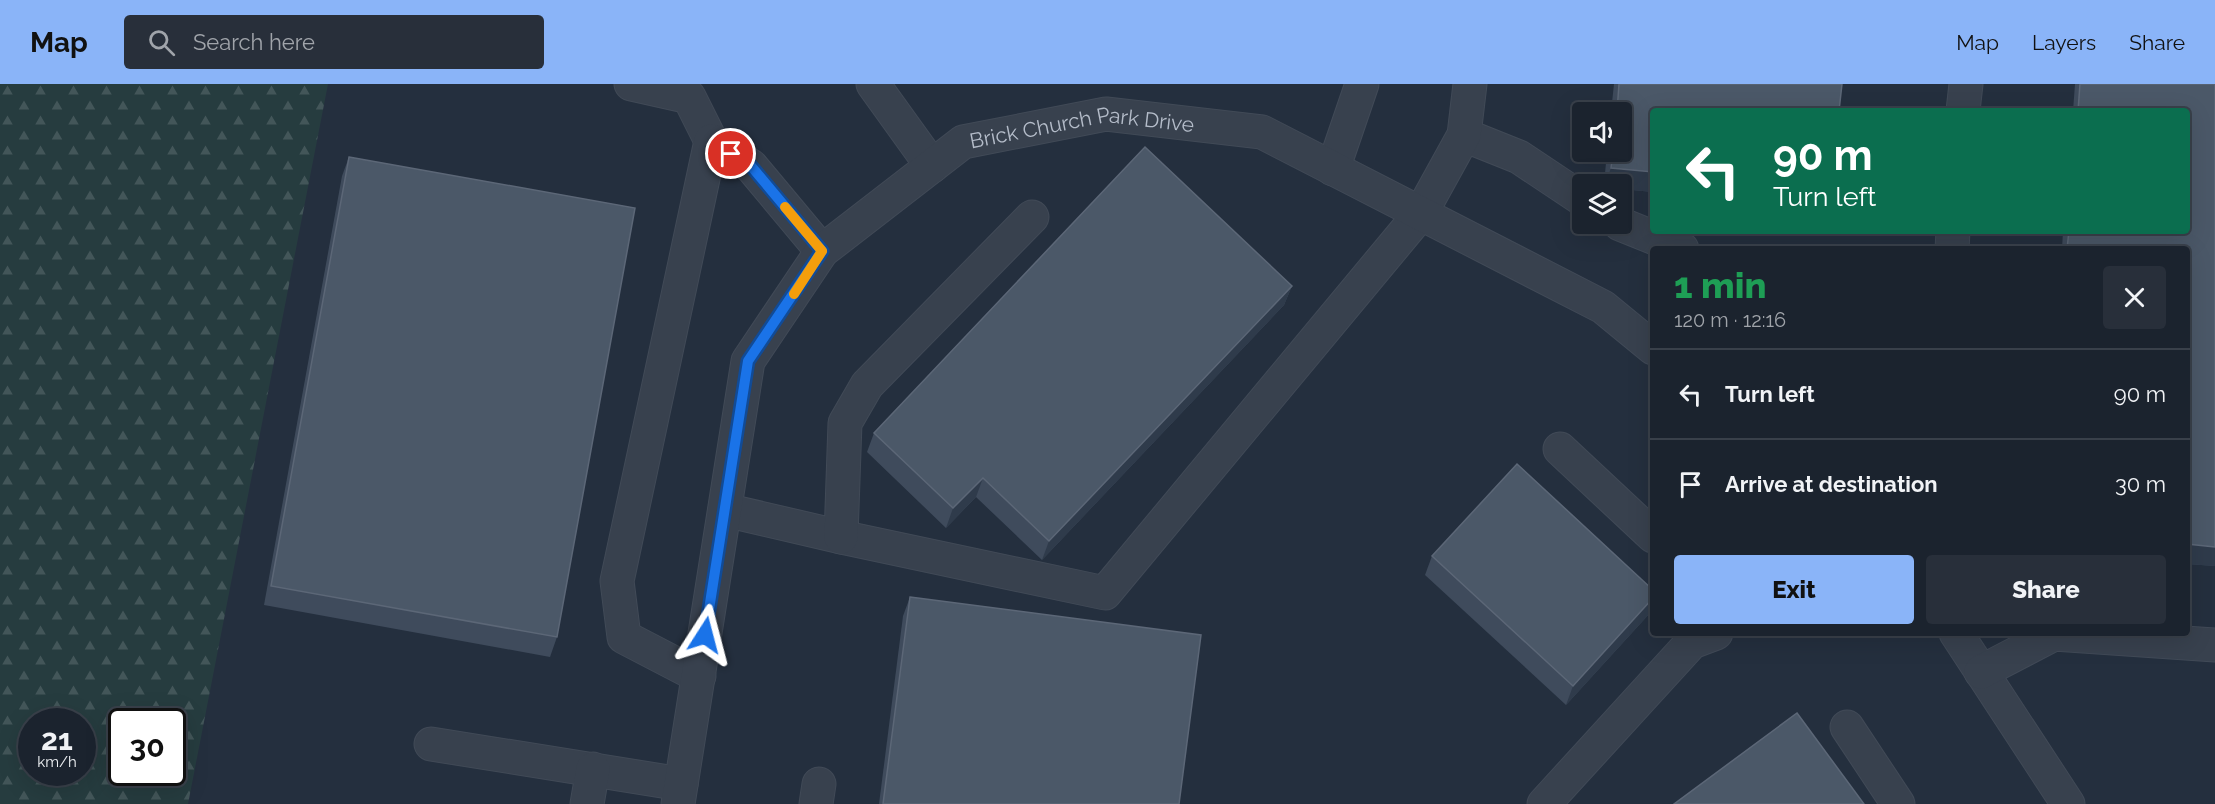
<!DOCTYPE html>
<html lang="en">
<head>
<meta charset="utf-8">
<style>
	body { margin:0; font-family:Raleway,sans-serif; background:#282f3a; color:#f1f3f6; height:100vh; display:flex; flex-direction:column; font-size:22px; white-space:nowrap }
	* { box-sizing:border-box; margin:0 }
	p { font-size:20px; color:#a0a4aa }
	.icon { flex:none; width:33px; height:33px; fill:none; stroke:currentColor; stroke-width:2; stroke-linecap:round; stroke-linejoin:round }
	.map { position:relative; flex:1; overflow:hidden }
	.panel { position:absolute; left:1650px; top:162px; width:540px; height:390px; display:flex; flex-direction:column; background:#1b232e; border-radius:6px; box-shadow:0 6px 24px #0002,0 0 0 2px #39404a }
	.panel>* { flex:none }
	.hud { position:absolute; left:1650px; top:24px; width:540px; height:126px; border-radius:6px; box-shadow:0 6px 24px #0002,0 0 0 2px #39404a; background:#0b6e4f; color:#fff; overflow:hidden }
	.tools { position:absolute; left:1572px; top:18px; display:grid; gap:12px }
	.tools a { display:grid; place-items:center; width:60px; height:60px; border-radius:6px; background:#1b232e; box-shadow:0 6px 24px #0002,0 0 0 2px #39404a; font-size:30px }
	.speed { position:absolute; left:18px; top:624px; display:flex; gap:12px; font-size:30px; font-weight:700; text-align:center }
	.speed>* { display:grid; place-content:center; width:78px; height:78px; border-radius:50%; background:#1b232e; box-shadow:0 6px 24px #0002,0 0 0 2px #39404a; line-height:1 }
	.speed small { font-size:15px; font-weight:400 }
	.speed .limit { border:3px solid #111; border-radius:9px; background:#fff; color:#111 }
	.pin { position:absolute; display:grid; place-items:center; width:51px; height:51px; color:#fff; margin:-26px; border:3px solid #fff; border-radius:50%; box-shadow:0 2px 6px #0007 }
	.me { position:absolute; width:66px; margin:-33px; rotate:9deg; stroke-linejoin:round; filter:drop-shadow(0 0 4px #0008) }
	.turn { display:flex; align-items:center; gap:21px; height:126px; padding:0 24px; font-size:27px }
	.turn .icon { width:78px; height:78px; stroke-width:2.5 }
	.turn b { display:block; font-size:42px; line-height:51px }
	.round { display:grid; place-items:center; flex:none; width:63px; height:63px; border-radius:6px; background:#282f3a }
	.overview { display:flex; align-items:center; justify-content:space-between; height:102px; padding:0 24px }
	h1 { font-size:36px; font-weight:800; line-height:45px; color:#1e9e55 }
	.action { display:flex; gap:12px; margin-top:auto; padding:12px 24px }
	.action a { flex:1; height:69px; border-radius:6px; background:#8ab4f8; color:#111; font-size:24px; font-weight:800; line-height:69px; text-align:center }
	.action a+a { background:#282f3a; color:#f1f3f6 }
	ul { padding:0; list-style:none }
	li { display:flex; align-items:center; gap:18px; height:90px; padding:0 24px; border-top:2px solid #39404a }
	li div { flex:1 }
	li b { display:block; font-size:22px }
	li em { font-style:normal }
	header { display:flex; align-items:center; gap:36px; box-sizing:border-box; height:84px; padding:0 30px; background:#8ab4f8; color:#111 }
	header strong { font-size:28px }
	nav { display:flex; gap:33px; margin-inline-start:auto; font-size:21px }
	.search { width:420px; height:54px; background:#282f3a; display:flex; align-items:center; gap:15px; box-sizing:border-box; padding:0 21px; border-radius:6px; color:#a0a4aa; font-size:22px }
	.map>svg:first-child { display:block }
	.forest { fill:url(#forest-firs); fill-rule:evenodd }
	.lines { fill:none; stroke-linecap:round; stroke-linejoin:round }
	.minor-casing { stroke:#414a57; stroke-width:35 }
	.minor { stroke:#38414e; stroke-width:33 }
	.wall { fill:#3f4b5c }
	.shaded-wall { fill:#2f3b4b }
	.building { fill:#4b5868; stroke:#5c6777; stroke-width:1.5 }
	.route-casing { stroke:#114b97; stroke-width:15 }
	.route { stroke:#1a73e8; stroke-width:10 }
	.slow { stroke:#f59e0b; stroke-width:10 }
	.labels { text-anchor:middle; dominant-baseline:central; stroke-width:6; stroke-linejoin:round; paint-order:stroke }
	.street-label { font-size:21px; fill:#b4bcc9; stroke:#1d2633 }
</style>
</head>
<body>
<header>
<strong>Map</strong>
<div class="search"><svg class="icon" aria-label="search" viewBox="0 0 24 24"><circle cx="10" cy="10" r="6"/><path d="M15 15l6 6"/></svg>Search here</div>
<nav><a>Map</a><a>Layers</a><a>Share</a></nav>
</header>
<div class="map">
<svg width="2215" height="720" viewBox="0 0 2215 720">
	<defs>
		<pattern id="forest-firs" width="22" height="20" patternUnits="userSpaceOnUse" patternTransform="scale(1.5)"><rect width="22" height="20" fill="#263c3f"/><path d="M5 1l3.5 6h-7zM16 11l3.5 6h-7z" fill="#435659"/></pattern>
	</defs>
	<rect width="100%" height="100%" fill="#242f3e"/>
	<path class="forest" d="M0,0h328l-140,720h-188zM32,638h50v50h-50zM122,638h50v50h-50z"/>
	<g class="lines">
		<g class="minor-casing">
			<g id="minor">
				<polyline points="631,0 689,13 711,57 751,82 822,167"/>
				<polyline points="873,0 932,82"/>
				<polyline points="1963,27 1966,0"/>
				<polyline points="1464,51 1519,73 1582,115"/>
				<polyline points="1333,85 1362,0"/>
				<polyline points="1620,140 1682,165"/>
				<polyline points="1952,165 1953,147"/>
				<polyline points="1560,365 1653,452"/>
				<polyline points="725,426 841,453 1105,509 1421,129 1464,51 1470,0"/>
				<polyline points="841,453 845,339 867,301 1032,133"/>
				<polyline points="1956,549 2068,720"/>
				<polyline points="1981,588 2054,550 2215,561"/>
				<polyline points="699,592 624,553 617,497 711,57"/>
				<polyline points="1847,643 1898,720"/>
				<polyline points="431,660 681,700"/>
				<polyline points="587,720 593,685"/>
				<path id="s1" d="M678,720l70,-443 74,-110 141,-109 143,-28 156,18 341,175 50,41"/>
				<polyline points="816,720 819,700"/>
				<polyline points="1544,720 1692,558 1716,549"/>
			</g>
		</g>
		<use href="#minor" class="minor"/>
	</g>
	<g class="wall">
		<polygon points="1614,0 1842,0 1653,27 1653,108 1622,105 1622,100 1604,100 1607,68 1622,68 1622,28 1611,28"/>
		<polygon points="2075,0 2215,0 2215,482 2187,480 2187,165 2062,165 2063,147 2187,147 2187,27 2073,27"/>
		<polygon points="349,73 557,553 550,573 264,521 342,92"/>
		<polygon points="1292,202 1284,221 1042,476 976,413 946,444 867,368 874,349"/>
		<polygon points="1432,472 1650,529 1566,621 1425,491"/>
		<polygon points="910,513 1179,720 879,720 903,532"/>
	</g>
	<g class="shaded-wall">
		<polygon points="1611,84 1653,88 1653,108 1622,105 1622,100 1605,100"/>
		<polygon points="1292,202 1284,221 1042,476 1049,457"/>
		<polygon points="983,394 976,413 946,444 953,424"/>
		<polygon points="2187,460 2215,463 2215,482 2187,480"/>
		<polygon points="1653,514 1653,521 1650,529 1566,621 1573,602"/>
	</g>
	<g class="building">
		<polygon points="1619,0 1842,0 1839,27 1653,27 1653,88 1611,84 1613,68 1622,68 1622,28 1617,28"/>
		<polygon points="2080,0 2215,0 2215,463 2187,460 2187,165 2067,165 2069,147 2187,147 2187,27 2078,27"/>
		<polygon points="1145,63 1292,202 1049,457 983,394 953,424 874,349"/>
		<polygon points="349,73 635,124 557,553 271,502"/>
		<polygon points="1517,380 1653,506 1653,514 1573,602 1432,472"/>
		<polygon points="910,513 1201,551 1179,720 883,720"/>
		<polygon points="1797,629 1864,720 1674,720"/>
	</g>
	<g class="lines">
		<g class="route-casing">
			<polyline id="route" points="705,551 748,277 822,167 751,82 731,70"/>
		</g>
		<use href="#route" class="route"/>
		<polyline class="slow" points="785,123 822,167 794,210"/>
	</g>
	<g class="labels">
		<g class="street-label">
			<text stroke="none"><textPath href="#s1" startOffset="880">Brick Church Park Drive</textPath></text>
		</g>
	</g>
</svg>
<div class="tools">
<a><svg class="icon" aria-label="sound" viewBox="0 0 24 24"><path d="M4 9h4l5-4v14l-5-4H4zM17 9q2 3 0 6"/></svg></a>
<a><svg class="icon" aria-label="layers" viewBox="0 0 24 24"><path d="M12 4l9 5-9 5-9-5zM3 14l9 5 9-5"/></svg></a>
</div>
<div class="speed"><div>21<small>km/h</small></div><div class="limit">30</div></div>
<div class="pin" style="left:731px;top:70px;background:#d93025"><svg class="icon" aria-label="arrive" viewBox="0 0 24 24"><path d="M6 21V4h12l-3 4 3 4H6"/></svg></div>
<svg class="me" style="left:705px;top:551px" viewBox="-20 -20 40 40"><path d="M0-17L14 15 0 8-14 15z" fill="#1a73e8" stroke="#fff" stroke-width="4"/></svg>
<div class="hud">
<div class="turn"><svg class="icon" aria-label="left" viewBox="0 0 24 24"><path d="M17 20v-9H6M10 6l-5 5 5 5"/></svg><div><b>90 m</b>Turn left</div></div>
</div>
<section class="panel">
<div class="overview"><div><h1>1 min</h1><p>120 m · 12:16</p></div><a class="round"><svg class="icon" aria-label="close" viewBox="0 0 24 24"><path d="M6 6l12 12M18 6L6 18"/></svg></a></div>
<ul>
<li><svg class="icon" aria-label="left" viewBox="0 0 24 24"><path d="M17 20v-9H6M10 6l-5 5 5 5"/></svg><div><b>Turn left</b></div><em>90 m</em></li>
<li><svg class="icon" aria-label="arrive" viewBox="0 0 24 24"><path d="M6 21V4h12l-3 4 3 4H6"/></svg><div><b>Arrive at destination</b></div><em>30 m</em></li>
</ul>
<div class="action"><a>Exit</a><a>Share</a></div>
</section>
</div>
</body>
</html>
